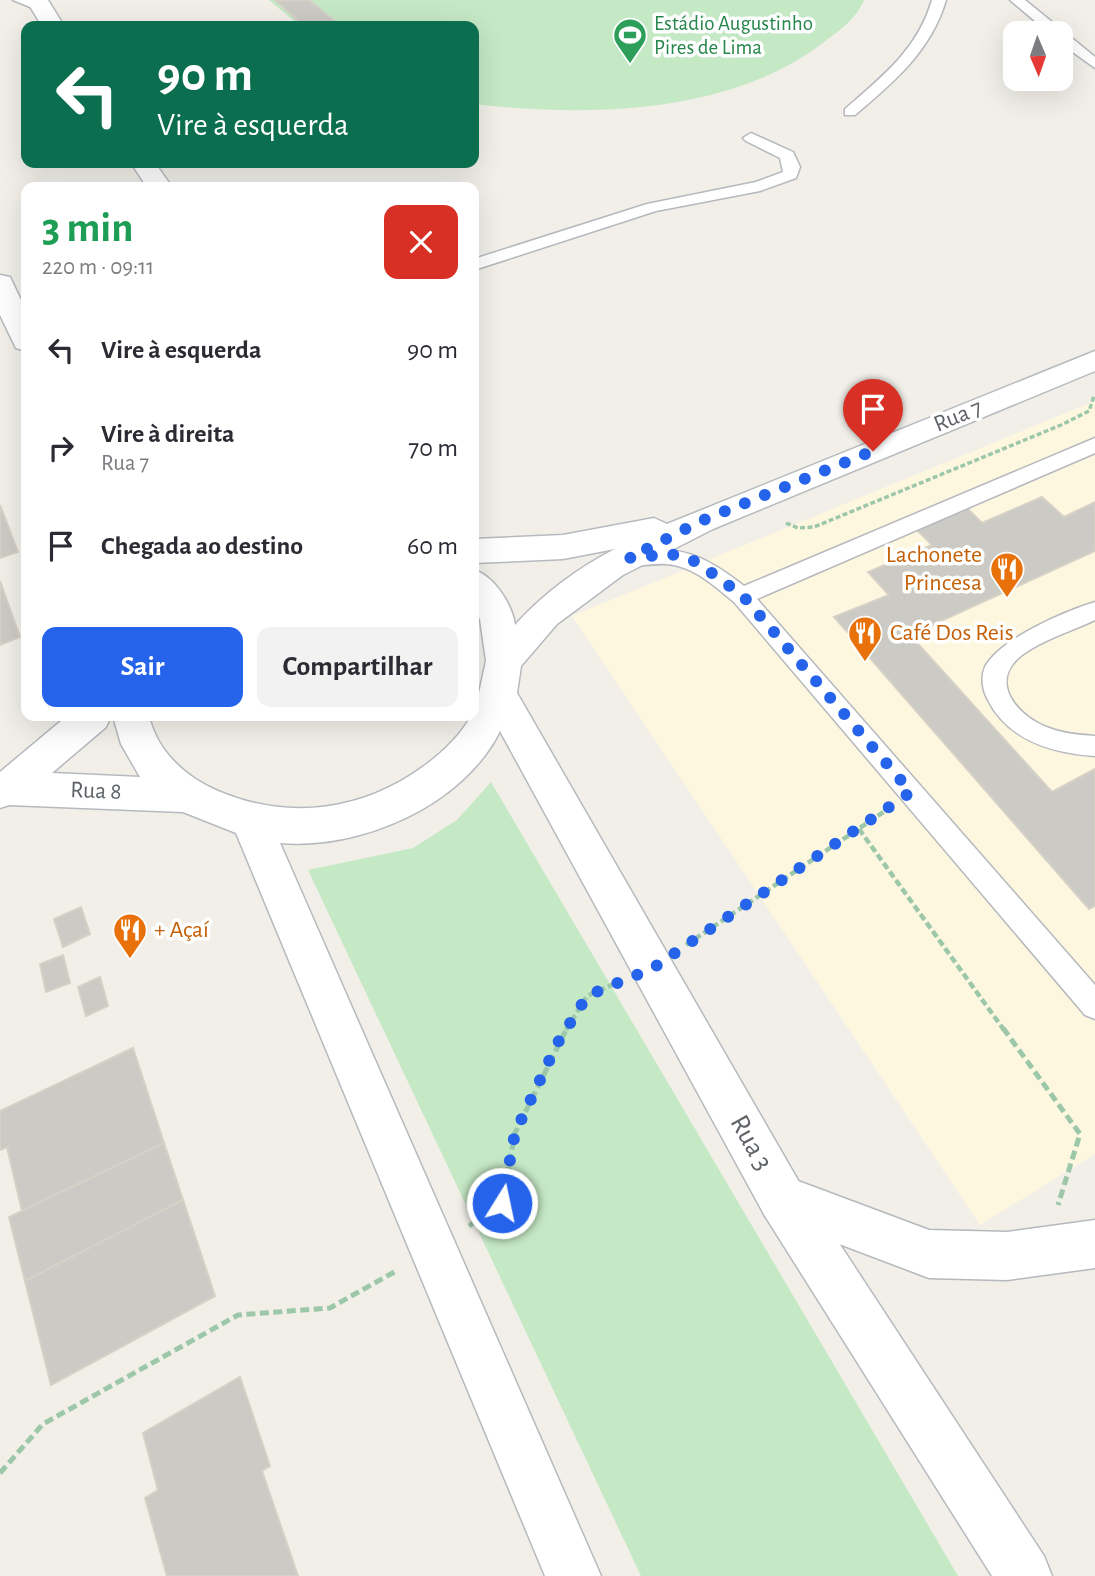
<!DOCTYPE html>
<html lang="pt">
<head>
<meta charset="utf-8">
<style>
	body { margin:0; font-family:"Alegreya Sans",sans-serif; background:#f2f2f3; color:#2b2b33; height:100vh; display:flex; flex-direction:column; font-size:26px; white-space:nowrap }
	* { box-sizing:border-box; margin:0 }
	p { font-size:23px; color:#7c7c81 }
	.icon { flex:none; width:38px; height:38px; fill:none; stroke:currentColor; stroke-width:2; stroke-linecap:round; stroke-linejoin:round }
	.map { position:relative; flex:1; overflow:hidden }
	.details { position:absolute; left:21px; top:182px; width:458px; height:539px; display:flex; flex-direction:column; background:#fff; border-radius:14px; box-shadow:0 7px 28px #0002 }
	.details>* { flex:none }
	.banner { position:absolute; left:21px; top:21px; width:458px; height:147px; border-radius:14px; box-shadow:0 7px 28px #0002; background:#0b6e4f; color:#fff; overflow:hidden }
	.needle { width:46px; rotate:178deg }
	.controls { position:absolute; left:1003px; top:21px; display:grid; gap:14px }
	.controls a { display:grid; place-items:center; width:70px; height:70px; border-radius:14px; background:#fff; box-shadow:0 7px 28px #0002; font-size:35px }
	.pin { position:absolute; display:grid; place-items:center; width:60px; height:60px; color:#fff; margin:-72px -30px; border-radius:50% 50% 50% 0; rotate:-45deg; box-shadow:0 0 7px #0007 }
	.pin .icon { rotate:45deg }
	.me { position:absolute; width:77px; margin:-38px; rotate:10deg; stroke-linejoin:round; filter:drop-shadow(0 0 5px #0008) }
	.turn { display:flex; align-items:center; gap:24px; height:147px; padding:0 21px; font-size:32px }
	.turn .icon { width:91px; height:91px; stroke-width:2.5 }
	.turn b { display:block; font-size:49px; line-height:60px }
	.round { display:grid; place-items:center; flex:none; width:74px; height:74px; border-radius:14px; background:#f2f2f3 }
	.summary { display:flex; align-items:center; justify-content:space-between; height:119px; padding:0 21px }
	h1 { font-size:42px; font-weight:700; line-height:52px; color:#1e9e55 }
	.action { display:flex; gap:14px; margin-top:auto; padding:14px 21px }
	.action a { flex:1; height:80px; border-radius:14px; background:#2563eb; color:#fff; font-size:28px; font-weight:700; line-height:80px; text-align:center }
	.action a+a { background:#f2f2f3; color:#2b2b33 }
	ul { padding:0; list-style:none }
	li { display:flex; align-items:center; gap:21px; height:98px; padding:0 21px }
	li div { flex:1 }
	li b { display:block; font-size:26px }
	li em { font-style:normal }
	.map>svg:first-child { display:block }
	.commercial { fill:#fef7e0 }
	.green { fill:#c5e8c5 }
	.building { fill:#cccac5; stroke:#d6d1c6; stroke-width:2 }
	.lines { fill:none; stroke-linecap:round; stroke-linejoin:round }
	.service-casing { stroke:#b5b8bc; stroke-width:3 }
	.tertiary-casing { stroke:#b5b8bc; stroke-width:3 }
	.secondary-casing { stroke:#b6babf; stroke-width:3 }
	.path-far2 { stroke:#9cc7a9; stroke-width:3.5; stroke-dasharray:5 2.5; stroke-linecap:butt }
	.path-far1 { stroke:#9cc7a9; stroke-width:4.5; stroke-dasharray:7 3.5; stroke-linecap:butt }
	.path { stroke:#9cc7a9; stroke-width:5; stroke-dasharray:9 4.5; stroke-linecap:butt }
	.service { fill:#fff; fill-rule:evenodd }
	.tertiary { fill:#fff; fill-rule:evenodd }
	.secondary { fill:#fff; fill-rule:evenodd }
	.route { stroke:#2563eb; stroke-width:12; stroke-dasharray:0 21.6 }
	.labels { text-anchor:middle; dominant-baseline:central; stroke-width:7; stroke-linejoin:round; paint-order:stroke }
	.far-leisure-label { font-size:21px; fill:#27864d; stroke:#fff; text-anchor:start }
	.street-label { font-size:24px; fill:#5f6368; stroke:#fff }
	.food-label { font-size:24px; fill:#c56008; stroke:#fff; text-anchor:start }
	.near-street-label { font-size:28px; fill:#5f6368; stroke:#fff }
</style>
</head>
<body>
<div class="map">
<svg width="1095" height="1576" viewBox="0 0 1095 1576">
	<rect width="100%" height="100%" fill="#f1efe8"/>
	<polygon class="commercial" points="1095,401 1095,1154 980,1225 572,616"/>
	<g class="green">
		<path d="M269,0h595c-8,19 -24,30 -40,42 -94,73 -237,75 -350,62v-78h-174z"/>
		<polygon points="491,782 958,1576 641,1576 308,870 413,848 457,820"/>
	</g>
	<g class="building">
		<polygon points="275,0 309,0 341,26 304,26"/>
		<polygon points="1042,497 1064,517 1095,502 1095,551 910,635 1052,792 1095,769 1095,906 1089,909 834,617 889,595 868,572 932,545 913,526 963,504 982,523"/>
		<polygon points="0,505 18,552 0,558"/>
		<polygon points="0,581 20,637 0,645"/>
		<polygon points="81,907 90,934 63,947 54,919"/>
		<polygon points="63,955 70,983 46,992 40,964"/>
		<polygon points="100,977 108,1006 86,1016 78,987"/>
		<polygon points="133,1048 164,1143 22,1211 7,1147 0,1150 0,1111"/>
		<polygon points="164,1143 183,1200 25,1281 9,1217"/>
		<polygon points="183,1200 215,1296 51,1385 25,1281"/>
		<polygon points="240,1377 270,1466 262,1471 298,1576 167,1576 145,1498 158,1490 143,1433"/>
	</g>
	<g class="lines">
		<g class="service-casing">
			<g id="service">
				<polygon points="13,0 33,0 47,7 40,11"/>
				<path d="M932,0h14c-15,51 -52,82 -91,115h-10v-6c37,-32 73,-60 87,-109z"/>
				<polygon points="1010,0 1025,0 1095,57 1095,68 1060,43 1060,33 1049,33"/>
				<polygon points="751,133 793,152 800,167 796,178 760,191 656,211 474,270 474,259 647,204 756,182 783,172 780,158 746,141 743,138"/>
				<path d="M1095,438v15l-338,146 338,386v34l-10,-4 -351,-413c-20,-16 -40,-36 -68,-38 -14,-1 -30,4 -45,0l-3,-6 3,-6 8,-2c52,-4 74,4 115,36z"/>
				<path d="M1095,602v18c-23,11 -53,20 -73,35 -36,28 -2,64 30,74 14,5 29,6 43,7v20c-44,-3 -88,-16 -108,-58 -5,-9 -6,-22 -2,-31 14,-28 81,-56 110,-65z"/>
			</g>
		</g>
		<g class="tertiary-casing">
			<polygon id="tertiary" points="782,1175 929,1230 1007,1232 1095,1220 1095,1268 1007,1280 929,1278 765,1216 758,1199 765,1182"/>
		</g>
		<g class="secondary-casing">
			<g id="secondary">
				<polygon points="26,0 48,0 64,26 42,26"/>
				<polygon points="131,163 155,163 172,187 147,187"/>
				<polygon points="0,275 10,277 26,311 26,351 16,348 0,315"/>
				<path d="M1095,351v20l-382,158 -90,46 -66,49 -36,42 -4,27 282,489 245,374 8,20h-60l-227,-360 -265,-485c-37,75 -140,119 -220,112l321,733h-56l-309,-743 -53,-21 -174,-7 -9,3v-36l67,-56h44l-5,11 -54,46 88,4 -19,-33 -8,-28h36c8,35 36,61 69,75 70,30 145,20 206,-25 18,-13 36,-30 47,-50h3l12,-55 -6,-42 -6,-9v-40c20,6 38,34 41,55 27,-30 64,-58 100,-76l-52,10 -89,4v-24l89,-4 91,-17 13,6z"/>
			</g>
		</g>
		<polyline class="path-far2" points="786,523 798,528 814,527 1061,425 1089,411 1094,396"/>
		<g class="path-far1">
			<polyline points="859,829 1004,1030"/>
			<polyline points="686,945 885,811"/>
			<polyline points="566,1030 587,996 614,984"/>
		</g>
		<g class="path">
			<polyline points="1003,1028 1080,1134 1058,1205"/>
			<polyline points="469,1226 502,1203 515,1133 567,1028"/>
			<polyline points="0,1473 43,1424 238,1315 330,1308 396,1271"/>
		</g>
		<use href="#service" class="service"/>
		<use href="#tertiary" class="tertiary"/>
		<use href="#secondary" class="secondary"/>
	</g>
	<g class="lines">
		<polyline class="route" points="502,1203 515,1133 557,1044 587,996 653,968 911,792 743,596 697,562 671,554 629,558 701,521 873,451"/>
	</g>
	<defs>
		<g id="stadium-pin" transform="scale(1.75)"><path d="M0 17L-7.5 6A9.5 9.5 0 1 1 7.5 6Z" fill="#2e9e5b" stroke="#fff"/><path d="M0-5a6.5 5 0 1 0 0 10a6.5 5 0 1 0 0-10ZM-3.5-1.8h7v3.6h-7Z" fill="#fff"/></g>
		<g id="restaurant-pin" transform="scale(1.75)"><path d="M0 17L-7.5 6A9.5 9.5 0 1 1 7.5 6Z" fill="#e8710a" stroke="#fff"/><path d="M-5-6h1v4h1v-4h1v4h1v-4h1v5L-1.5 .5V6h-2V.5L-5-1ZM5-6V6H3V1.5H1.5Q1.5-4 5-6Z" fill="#fff"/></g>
	</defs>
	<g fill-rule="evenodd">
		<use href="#stadium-pin" x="630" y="35"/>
		<use href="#restaurant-pin" x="1007" y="569"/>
		<use href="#restaurant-pin" x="865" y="633"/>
		<use href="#restaurant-pin" x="130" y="930"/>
	</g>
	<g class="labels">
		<g class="far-leisure-label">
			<text x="654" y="23">Estádio Augustinho<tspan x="654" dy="24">Pires de Lima</tspan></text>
		</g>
		<g class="street-label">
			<text transform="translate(958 416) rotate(-22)">Rua 7</text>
			<text transform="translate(96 791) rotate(2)">Rua 8</text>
		</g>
		<g class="food-label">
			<text x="982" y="555" text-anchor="end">Lachonete<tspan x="982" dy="28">Princesa</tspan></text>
			<text x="890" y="633">Café Dos Reis</text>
			<text x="154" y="930">+ Açaí</text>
		</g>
		<g class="near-street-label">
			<text transform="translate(751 1143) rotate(61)">Rua 3</text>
		</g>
	</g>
</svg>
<div class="controls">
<a><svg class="needle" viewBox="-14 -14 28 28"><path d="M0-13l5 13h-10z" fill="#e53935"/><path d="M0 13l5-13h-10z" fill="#7c7c81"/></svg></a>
</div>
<div class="pin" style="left:873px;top:451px;background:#d93025"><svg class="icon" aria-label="arrive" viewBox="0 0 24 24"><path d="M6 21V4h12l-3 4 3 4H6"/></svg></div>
<svg class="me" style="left:502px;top:1203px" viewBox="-20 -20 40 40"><circle r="17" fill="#2563eb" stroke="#fff" stroke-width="3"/><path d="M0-11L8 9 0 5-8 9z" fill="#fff"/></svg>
<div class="banner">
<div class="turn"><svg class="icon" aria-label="left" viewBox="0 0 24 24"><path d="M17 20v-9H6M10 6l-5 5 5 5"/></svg><div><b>90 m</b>Vire à esquerda</div></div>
</div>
<section class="details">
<div class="summary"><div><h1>3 min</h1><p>220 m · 09:11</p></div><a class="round" style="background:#d93025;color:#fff"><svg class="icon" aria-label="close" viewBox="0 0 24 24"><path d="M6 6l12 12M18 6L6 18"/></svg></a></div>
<ul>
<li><svg class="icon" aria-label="left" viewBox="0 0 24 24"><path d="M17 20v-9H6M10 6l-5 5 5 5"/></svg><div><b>Vire à esquerda</b></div><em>90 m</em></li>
<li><svg class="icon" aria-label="right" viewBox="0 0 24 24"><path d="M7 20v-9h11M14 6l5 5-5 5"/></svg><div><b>Vire à direita</b><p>Rua 7</p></div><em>70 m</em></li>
<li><svg class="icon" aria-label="arrive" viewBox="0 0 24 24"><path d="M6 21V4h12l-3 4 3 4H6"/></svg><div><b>Chegada ao destino</b></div><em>60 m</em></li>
</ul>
<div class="action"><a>Sair</a><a>Compartilhar</a></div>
</section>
</div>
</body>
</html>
